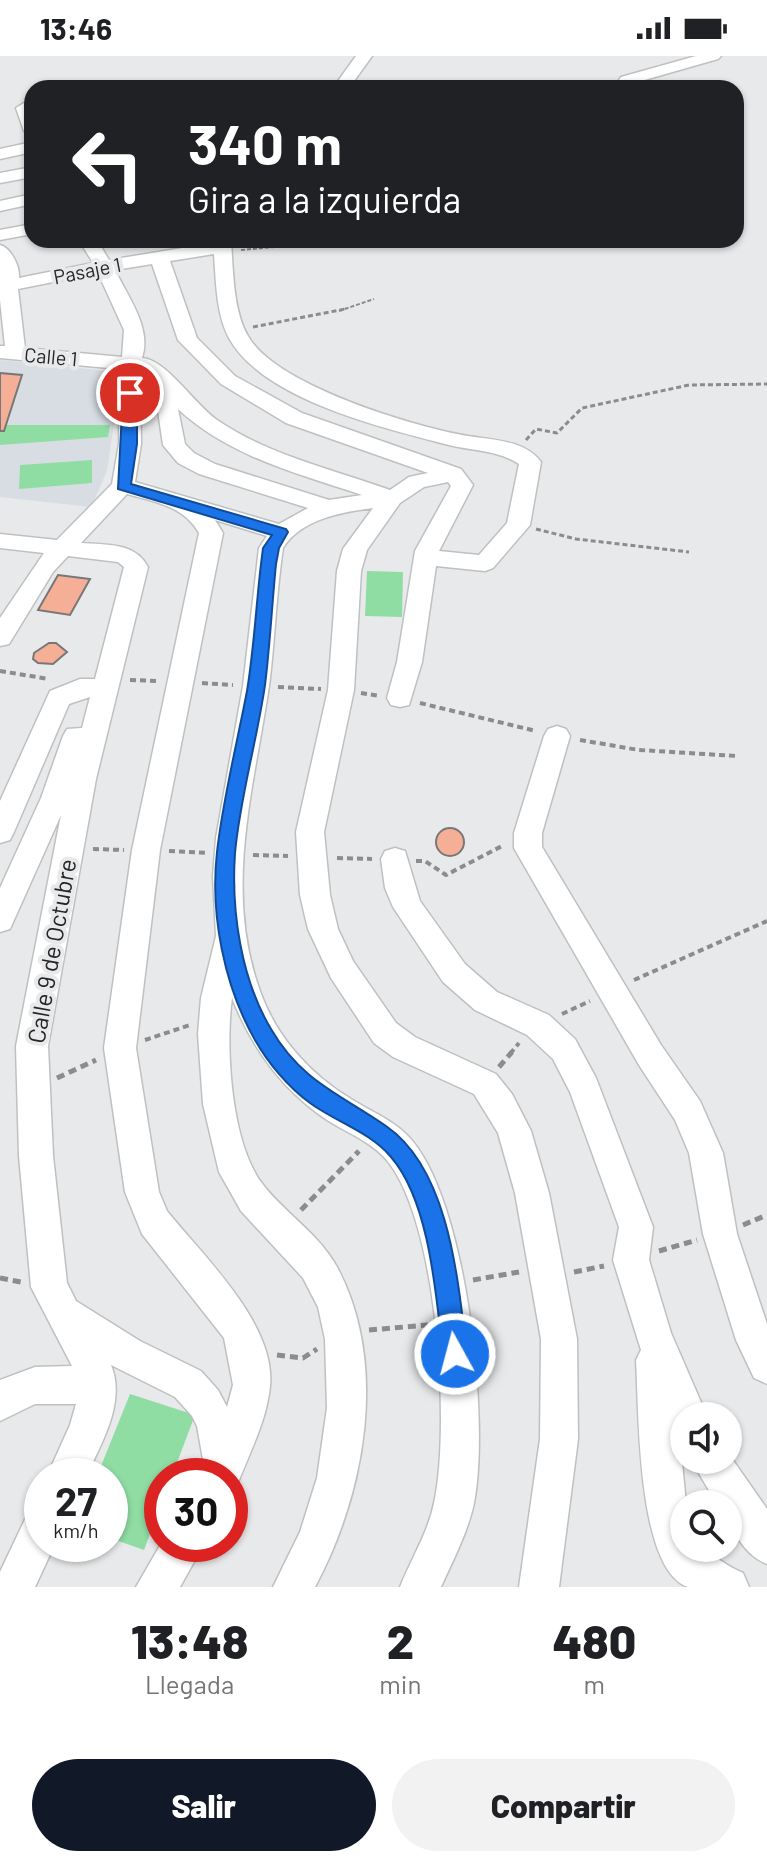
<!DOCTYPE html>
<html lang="es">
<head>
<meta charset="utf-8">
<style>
	body { margin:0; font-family:Barlow,sans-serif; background:#f2f2f2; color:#202124; height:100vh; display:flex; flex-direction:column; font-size:30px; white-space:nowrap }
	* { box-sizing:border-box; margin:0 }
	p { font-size:26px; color:#757577 }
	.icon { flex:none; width:44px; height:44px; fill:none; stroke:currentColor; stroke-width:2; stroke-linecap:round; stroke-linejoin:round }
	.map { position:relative; height:1531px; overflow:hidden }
	.details { display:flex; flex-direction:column; background:#fff; flex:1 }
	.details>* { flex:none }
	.top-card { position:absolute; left:24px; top:24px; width:720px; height:168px; border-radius:24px; box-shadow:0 2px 6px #0004; background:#202124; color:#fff; overflow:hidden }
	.fabs { position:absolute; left:670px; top:1346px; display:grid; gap:16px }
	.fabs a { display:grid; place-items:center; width:72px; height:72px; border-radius:50%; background:#fff; box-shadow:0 2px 6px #0004; font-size:40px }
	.speed { position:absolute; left:24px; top:1402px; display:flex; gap:16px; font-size:40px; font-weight:700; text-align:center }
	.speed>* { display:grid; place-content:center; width:104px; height:104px; border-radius:50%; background:#fff; box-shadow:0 2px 6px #0004; line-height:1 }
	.speed small { font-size:20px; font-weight:400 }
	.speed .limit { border:12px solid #d22; background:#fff; color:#111 }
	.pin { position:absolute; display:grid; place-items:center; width:68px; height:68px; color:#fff; margin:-34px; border:4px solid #fff; border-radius:50%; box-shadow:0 2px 8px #0007 }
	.me { position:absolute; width:88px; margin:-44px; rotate:353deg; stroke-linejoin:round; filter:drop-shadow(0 0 6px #0008) }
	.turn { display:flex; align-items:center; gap:28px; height:168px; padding:0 32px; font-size:36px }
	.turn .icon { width:104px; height:104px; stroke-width:2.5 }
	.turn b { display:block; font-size:56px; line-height:68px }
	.eta { display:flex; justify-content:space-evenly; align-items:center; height:136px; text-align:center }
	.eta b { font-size:48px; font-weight:800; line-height:56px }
	.button { display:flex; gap:16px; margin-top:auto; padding:16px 32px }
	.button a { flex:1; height:92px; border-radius:48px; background:#111827; color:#fff; font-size:32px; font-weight:800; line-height:92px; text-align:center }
	.button a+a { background:#f2f2f2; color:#202124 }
	.status { display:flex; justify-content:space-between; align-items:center; height:56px; padding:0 40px; background:#fff; direction:ltr }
	.status svg { height:22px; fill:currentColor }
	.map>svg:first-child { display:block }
	.built { fill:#d8dde4 }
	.green { fill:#90dda4 }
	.building { fill:#f6af97; stroke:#787777; stroke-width:2 }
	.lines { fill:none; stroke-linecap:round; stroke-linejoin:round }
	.minor-casing { stroke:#bfc0c1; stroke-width:3 }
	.path-far3 { stroke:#8c8c8d; stroke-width:2; stroke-dasharray:4 2; stroke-linecap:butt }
	.path-far2 { stroke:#8c8c8d; stroke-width:3; stroke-dasharray:5 3; stroke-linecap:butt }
	.path-far1 { stroke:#8c8c8d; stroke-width:4; stroke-dasharray:6 4; stroke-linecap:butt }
	.path { stroke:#8c8c8d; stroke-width:5; stroke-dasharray:8 5; stroke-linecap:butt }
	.minor { fill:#fff; fill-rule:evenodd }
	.route { fill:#1a73e8; stroke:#114b97; stroke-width:2 }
	.labels { text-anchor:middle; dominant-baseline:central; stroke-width:8; stroke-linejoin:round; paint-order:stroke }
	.far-street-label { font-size:20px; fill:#252525; stroke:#e8e9ea }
	.street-label { font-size:24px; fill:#252525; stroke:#e8e9ea }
</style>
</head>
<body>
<div class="status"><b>13:46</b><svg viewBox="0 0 49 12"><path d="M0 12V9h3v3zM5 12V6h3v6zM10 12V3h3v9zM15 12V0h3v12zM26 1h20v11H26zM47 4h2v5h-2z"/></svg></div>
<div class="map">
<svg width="767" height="1531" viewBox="0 0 767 1531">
	<rect width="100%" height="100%" fill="#e8e9ea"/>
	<polygon class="built" points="0,304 108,315 115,361 107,415 91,451 0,441"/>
	<g class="green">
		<polygon points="0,369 110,369 108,381 0,389"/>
		<polygon points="92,404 92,427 19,433 20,409"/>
		<polygon points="367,515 403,516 402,561 365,560"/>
		<polygon points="130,1338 195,1359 172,1420 162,1420 162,1446 144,1494 110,1482 110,1420 97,1420"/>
	</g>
	<g class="building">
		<polygon points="0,317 22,319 4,375 0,375"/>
		<polygon points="58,519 90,523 70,559 38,554"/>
		<polygon points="49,587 56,587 67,596 53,608 38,607 33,603 34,597"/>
		<circle cx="450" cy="786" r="14"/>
	</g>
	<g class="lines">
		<g class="minor-casing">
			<g id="minor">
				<polygon points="356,0 372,0 349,32 333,32"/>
				<polygon points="696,0 721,0 718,3 627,29 619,24 621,21"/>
				<polygon points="24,47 32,52 32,80 24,75 16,52"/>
				<polygon points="32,86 32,96 0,103 0,93"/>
				<polygon points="32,111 32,121 0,127 0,117"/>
				<polygon points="32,138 32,148 0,155 0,145"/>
				<polygon points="32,168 32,178 0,184 0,174"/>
				<path d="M79,184h18l12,20 104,-17v-3h18c2,29 2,71 17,96 27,49 166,91 220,100 24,4 57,4 73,26l-11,63 -37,43 -8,3 -49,-5 -14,96 -13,43 -9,2 -9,-2 -4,-7 10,-36 18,-111 36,-65 -3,-4 -24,5 -24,16 -33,47 -6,21 -7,119 -30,142 6,63 8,34 15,32 43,62 19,14 81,37 16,20 19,37 18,62 28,146 1,100 -19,148h-40l21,-148 1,-100 -26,-146 -17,-60 -24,-39 -81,-37 -19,-14 -43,-65 -23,-49 -8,-34 -4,-63 32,-142 9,-119 6,-22 30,-41c-31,4 -72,11 -90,40 -7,46 -8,92 -14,138 -15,102 -46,204 -9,305 16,46 50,83 91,108 19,12 40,20 56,36 60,60 83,286 67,368 -6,29 -21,57 -33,84h-41c11,-28 28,-54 34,-84 17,-74 4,-291 -51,-347 -16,-16 -37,-24 -56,-36 -45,-30 -75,-72 -95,-122 -7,50 -1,148 32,188 22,28 55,48 73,81 52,98 28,226 -22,320h-42l27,-55 17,-54 10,-70 -2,-69 -7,-32 -15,-29 -62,-67 -22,-39 -16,-68 -5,-70 3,-36 15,-62 -3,-60 3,-38 27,-152 16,-138 8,-12 -52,-16 8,13 -63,317 -24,198 23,144 8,19c36,45 109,113 103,175 -3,34 -21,68 -33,99l-7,3v-12h-24l-9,-50 -5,-10 -17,-19 -64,-32c15,36 -9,78 -25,111h-39l23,-51 6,-21h-41l-35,17v-41l35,-13 37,-1 -41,-79 -12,-131 -3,-110 45,-231 -51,114 -10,3v-44l41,-90 22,-62 4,-7 15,-1 8,-31 -21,7 -55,128 -4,8 -10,3v-42l50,-110 30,-12h15l29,-112 -6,-5 -50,-6 -15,16 -44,72 -9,2v-28l44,-65 -44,-5v-14l57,6 55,-56 7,-40 1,-75 -120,-11v-12h5l-5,-46v-55c11,3 20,21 19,33l74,-15zM214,198c2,26 2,60 15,84 34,62 155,90 220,107 23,6 49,5 70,19l-12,59 -28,32 -40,-4 34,-66 -12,-16 -159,-56 -67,-37 -38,-38 -27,-77zM152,208l26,76 43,44 65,39 142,50 -19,4 -19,13c-58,-21 -122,-35 -173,-70 -23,-16 -50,-60 -75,-62 10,-30 -14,-61 -27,-88zM98,217l26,57 -2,27 -97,-9 -7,-59zM140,314l10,8 -7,5 14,21 6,41 15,18 21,11 109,34 -29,16 -144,-42 6,-38zM178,353c50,47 121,65 184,86l-33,5 -114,-36 -21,-11 -9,-9zM127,438c28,8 57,12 72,39l-67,317 -28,198 21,144 17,42 82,104 9,47 -6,22 -9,-17 -17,-19 -61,-30 -64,-40 -9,-18 -14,-127 -5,-110 48,-267 52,-212c-13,-25 -42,-22 -67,-24z"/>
				<polygon points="557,670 566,673 570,680 542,777 542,791 661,989 700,1045 723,1097 737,1178 767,1268 767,1328 754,1322 736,1284 703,1178 689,1097 675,1064 639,1009 514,792 514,777 544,680 548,673"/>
				<path d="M395,792l10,3 15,50 45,63 32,28 52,23 26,24 21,39 57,149 -4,33 22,73 36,83h-23v17l-5,-2 7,73 -2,44c27,0 35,15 59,25l6,14c-15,0 -48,0 -61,0 -52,-17 -49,-181 -52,-227l5,-10 -28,-90 6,-33 -49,-135 -17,-33 -26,-24 -52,-25 -32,-28 -50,-75 -8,-19 -4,-29 4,-8z"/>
				<path d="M728,1397l39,56v55c-23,-9 -39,-36 -39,-60h-11l-26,-44h37z"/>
				<polygon points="42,1451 42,1488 55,1488 35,1531 0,1531 0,1516 28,1457"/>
				<polygon points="162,1486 204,1488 180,1531 136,1531"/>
			</g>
		</g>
		<g class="path-far3">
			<polyline points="241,194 342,185"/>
			<polyline points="339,255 374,243"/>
		</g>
		<g class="path-far2">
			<polyline points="253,271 345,253"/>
			<polyline points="526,384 536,373 557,377 582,352 689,329 767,328"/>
			<polyline points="536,473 576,483 689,496"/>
		</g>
		<g class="path-far1">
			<polyline points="0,615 49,623"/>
			<polyline points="130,624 157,625"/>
			<polyline points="202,627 233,629"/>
			<polyline points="278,631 321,633"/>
			<polyline points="361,637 380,640"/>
			<polyline points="420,647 536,675"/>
			<polyline points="580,684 639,694 737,700"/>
			<polyline points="93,793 124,794"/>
			<polyline points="169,795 208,797"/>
			<polyline points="253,799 288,800"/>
			<polyline points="337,802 372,803"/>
			<polyline points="416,805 425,805 446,819 504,789"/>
			<polyline points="634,924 767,865"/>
			<polyline points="562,958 590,945"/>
			<polyline points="145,984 190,969"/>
			<polyline points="510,998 519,987"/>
		</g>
		<g class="path">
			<polyline points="499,1011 512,996"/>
			<polyline points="57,1022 96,1004"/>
			<polyline points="301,1154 359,1095"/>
			<polyline points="743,1169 767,1159"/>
			<polyline points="659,1195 697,1184"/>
			<polyline points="574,1216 604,1210"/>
			<polyline points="0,1222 21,1226"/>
			<polyline points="473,1224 519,1216"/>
			<polyline points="369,1274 428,1269"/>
			<polyline points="277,1299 303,1302 317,1293"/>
		</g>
		<use href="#minor" class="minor"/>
	</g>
	<path class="route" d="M130,333l7,4v51l-6,40 155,45 2,3 -9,16 -3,16c-4,40 -6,81 -11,121 -8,56 -25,112 -30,168 -4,58 6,126 36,176 30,52 69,65 115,97 64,44 72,156 81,228l-4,8 -8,4 -9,-4 -3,-8c-7,-58 -13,-152 -52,-197 -21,-25 -55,-35 -81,-54 -22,-16 -42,-40 -55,-63 -31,-54 -45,-126 -38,-188 6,-54 20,-108 30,-161 7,-42 9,-85 14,-127l2,-16 9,-13 -154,-46 5,-96z"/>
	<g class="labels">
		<g class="far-street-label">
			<text transform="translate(87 214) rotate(-11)">Pasaje 1</text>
			<text transform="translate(51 300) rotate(5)">Calle 1</text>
		</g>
		<g class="street-label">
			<text transform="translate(51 895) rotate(-80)">Calle 9 de Octubre</text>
		</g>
	</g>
</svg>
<div class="fabs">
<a><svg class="icon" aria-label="sound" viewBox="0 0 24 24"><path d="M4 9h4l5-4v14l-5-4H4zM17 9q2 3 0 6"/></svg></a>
<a><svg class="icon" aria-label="search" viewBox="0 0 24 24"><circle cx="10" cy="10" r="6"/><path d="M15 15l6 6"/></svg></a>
</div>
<div class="speed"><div>27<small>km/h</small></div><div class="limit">30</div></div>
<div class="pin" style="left:130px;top:337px;background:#d93025"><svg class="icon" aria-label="arrive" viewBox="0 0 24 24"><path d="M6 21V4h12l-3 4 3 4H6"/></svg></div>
<svg class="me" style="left:455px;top:1298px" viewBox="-20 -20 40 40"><circle r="17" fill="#1a73e8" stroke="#fff" stroke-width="3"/><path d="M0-11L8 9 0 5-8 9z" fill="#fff"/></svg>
<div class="top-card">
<div class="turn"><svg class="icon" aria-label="left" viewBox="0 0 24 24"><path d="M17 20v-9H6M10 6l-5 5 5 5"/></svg><div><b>340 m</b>Gira a la izquierda</div></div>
</div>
</div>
<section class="details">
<div class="eta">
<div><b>13:48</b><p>Llegada</p></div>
<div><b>2</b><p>min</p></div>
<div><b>480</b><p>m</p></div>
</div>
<div class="button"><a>Salir</a><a>Compartir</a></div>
</section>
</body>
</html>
